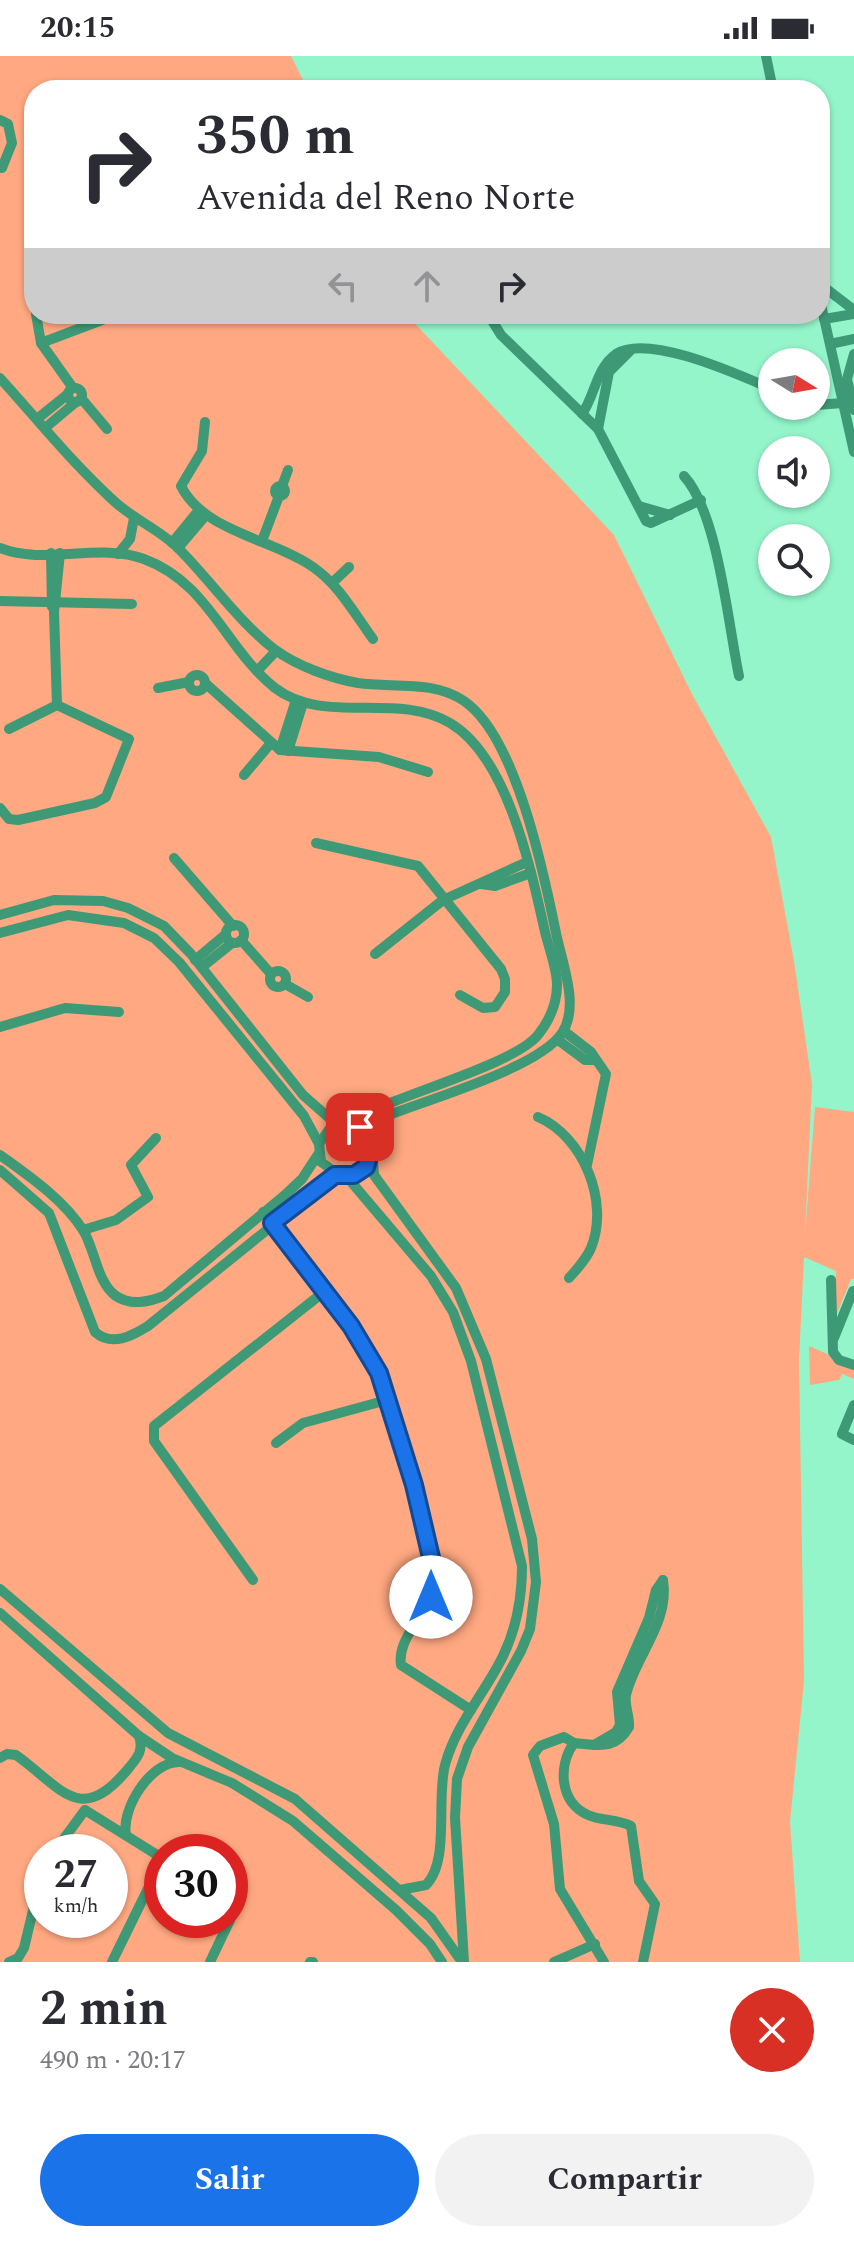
<!DOCTYPE html>
<html lang="es">
<head>
<meta charset="utf-8">
<style>
	body { margin:0; font-family:Spectral,serif; background:#f2f2f3; color:#2b2b33; height:100vh; display:flex; flex-direction:column; font-size:30px; white-space:nowrap }
	* { box-sizing:border-box; margin:0 }
	p { font-size:26px; color:#7c7c81 }
	.icon { flex:none; width:44px; height:44px; fill:none; stroke:currentColor; stroke-width:2; stroke-linecap:round; stroke-linejoin:round }
	.map { position:relative; height:1906px; overflow:hidden }
	.panel { display:flex; flex-direction:column; background:#fff; flex:1 }
	.panel>* { flex:none }
	.top-card { position:absolute; left:24px; top:24px; width:806px; height:244px; border-radius:32px; box-shadow:0 2px 6px #0004; background:#fff; color:#2b2b33; overflow:hidden }
	.needle { width:52px; rotate:101deg }
	.fabs { position:absolute; left:758px; top:292px; display:grid; gap:16px }
	.fabs a { display:grid; place-items:center; width:72px; height:72px; border-radius:50%; background:#fff; box-shadow:0 2px 6px #0004; font-size:40px }
	.speed { position:absolute; left:24px; top:1778px; display:flex; gap:16px; font-size:40px; font-weight:700; text-align:center }
	.speed>* { display:grid; place-content:center; width:104px; height:104px; border-radius:50%; background:#fff; box-shadow:0 2px 6px #0004; line-height:1 }
	.speed small { font-size:20px; font-weight:400 }
	.speed .limit { border:12px solid #d22; background:#fff; color:#111 }
	.pin { position:absolute; display:grid; place-items:center; width:68px; height:68px; color:#fff; margin:-34px; border-radius:16px; box-shadow:0 4px 12px #0006 }
	.me { position:absolute; width:88px; margin:-44px; rotate:0deg; stroke-linejoin:round; filter:drop-shadow(0 0 6px #0008) }
	.turn { display:flex; align-items:center; gap:28px; height:168px; padding:0 40px; font-size:36px }
	.turn .icon { width:104px; height:104px; stroke-width:2.5 }
	.turn b { display:block; font-size:56px; line-height:68px }
	.lanes { display:flex; align-items:center; height:76px; padding:0 40px; background:#0003; justify-content:center; gap:40px; direction:ltr }
	.lanes .off { opacity:.35 }
	.round { display:grid; place-items:center; flex:none; width:84px; height:84px; border-radius:42px; background:#f2f2f3 }
	.summary { display:flex; align-items:center; justify-content:space-between; height:136px; padding:0 40px }
	h1 { font-size:48px; font-weight:700; line-height:60px }
	.action { display:flex; gap:16px; margin-top:auto; padding:16px 40px }
	.action a { flex:1; height:92px; border-radius:48px; background:#1a73e8; color:#fff; font-size:32px; font-weight:700; line-height:92px; text-align:center }
	.action a+a { background:#f2f2f3; color:#2b2b33 }
	.status { display:flex; justify-content:space-between; align-items:center; height:56px; padding:0 40px; background:#fff; direction:ltr }
	.status svg { height:22px; fill:currentColor }
	.map>svg:first-child { display:block }
	.green { fill:#ffa881; fill-rule:evenodd }
	.lines { fill:none; stroke-linecap:round; stroke-linejoin:round }
	.minor { stroke:#3e9976; stroke-width:10 }
	.route-casing { stroke:#114b97; stroke-width:20 }
	.route { stroke:#1a73e8; stroke-width:14 }
</style>
</head>
<body>
<div class="status"><b>20:15</b><svg viewBox="0 0 49 12"><path d="M0 12V9h3v3zM5 12V6h3v6zM10 12V3h3v9zM15 12V0h3v12zM26 1h20v11H26zM47 4h2v5h-2z"/></svg></div>
<div class="map">
<svg width="854" height="1906" viewBox="0 0 854 1906">
	<rect width="100%" height="100%" fill="#94f5ca"/>
	<g class="green">
		<path d="M0,0h291l17,34h-274v224h372l208,221 78,159 79,143 23,124 18,123 -7,150 10,-127 39,5v167h-3l-15,37v-45l-32,-14 -5,103 5,321 -14,141 10,140h-800zM42,1796h68v68h-68zM162,1796h68v68h-68z"/>
		<polygon points="809,1290 854,1310 854,1323 842,1318 839,1324 810,1329"/>
	</g>
	<g class="lines">
		<g class="minor">
			<polyline points="766,0 773,34"/>
			<polyline points="0,64 8,68 12,87 2,112"/>
			<polyline points="820,228 854,254"/>
			<polyline points="820,244 854,396"/>
			<polyline points="36,258 41,287 73,332"/>
			<polyline points="488,258 501,279 598,373 646,465 651,467 701,444"/>
			<polyline points="824,263 854,258"/>
			<polyline points="41,287 118,258"/>
			<polyline points="830,288 854,283"/>
			<polyline points="854,298 847,323 854,354"/>
			<path d="M0,322c38,42 73,86 115,124 20,18 45,28 63,46 33,33 60,73 96,101 23,17 56,29 84,34 34,5 76,-3 106,18 52,35 80,173 92,232 6,30 24,73 6,100 -22,34 -132,66 -173,82l-20,17v5"/>
			<circle cx="75" cy="339" r="7"/>
			<polyline points="81,342 107,373"/>
			<polyline points="816,349 843,347"/>
			<path d="M582,358c13,-18 14,-46 34,-60 32,-21 123,21 156,35"/>
			<polyline points="37,363 68,338"/>
			<path d="M205,366l-3,29 -21,35c23,46 92,53 132,81 26,18 41,46 60,72"/>
			<polyline points="45,372 76,346"/>
			<polyline points="598,373 609,316 630,295"/>
			<path d="M684,420c34,37 44,148 55,200"/>
			<circle cx="280" cy="435" r="5"/>
			<polyline points="282,430 288,414"/>
			<polyline points="639,450 670,459"/>
			<polyline points="262,485 279,440"/>
			<polyline points="172,487 199,454"/>
			<path d="M0,492c44,18 99,-6 144,11 65,24 81,89 131,129 50,38 121,3 175,35 58,34 81,147 95,209 4,17 12,36 12,53 0,18 -8,36 -19,50 -25,31 -149,62 -191,88"/>
			<polyline points="178,492 206,459"/>
			<polyline points="51,497 52,551"/>
			<polyline points="118,498 130,483 134,462"/>
			<polyline points="333,526 349,511"/>
			<polyline points="0,545 132,548"/>
			<polyline points="258,614 276,595"/>
			<circle cx="197" cy="627" r="8"/>
			<polyline points="205,627 280,694 379,701 428,716"/>
			<polyline points="158,632 189,626"/>
			<polyline points="57,649 54,556 60,497"/>
			<polyline points="9,673 57,649"/>
			<polyline points="280,694 296,644"/>
			<polyline points="288,695 303,647"/>
			<polyline points="244,719 271,687"/>
			<polyline points="0,752 9,763 18,764 95,747 106,741 129,683 57,649"/>
			<polyline points="316,787 418,810 501,913 505,923 505,936 495,951 483,952 460,939"/>
			<polyline points="174,802 233,870"/>
			<polyline points="481,828 495,830 531,817"/>
			<polyline points="0,859 54,844 103,845 128,852 164,870 191,898 303,1039 336,1068"/>
			<circle cx="235" cy="878" r="9"/>
			<polyline points="0,877 68,859 124,867 154,882 179,906 304,1060 319,1088"/>
			<polyline points="241,884 271,918"/>
			<polyline points="375,898 443,844 527,806"/>
			<polyline points="195,904 226,878"/>
			<polyline points="202,911 232,887"/>
			<circle cx="278" cy="923" r="8"/>
			<polyline points="285,928 308,941"/>
			<polyline points="0,971 65,952 119,956"/>
			<polyline points="564,975 591,996 606,1018 587,1109"/>
			<polyline points="558,984 585,1004 594,1004"/>
			<path d="M538,1061c45,19 72,85 53,131 -5,12 -14,21 -22,30"/>
			<polyline points="372,1098 360,1116 341,1120 321,1106 319,1088 331,1071 347,1067 365,1075 372,1089 374,1119 456,1232 486,1303 532,1483 536,1526 530,1573 521,1595 468,1691 457,1723 455,1762 464,1906"/>
			<path d="M0,1099c29,21 63,44 83,75 12,19 14,53 33,66 15,10 32,6 48,0l122,-102 16,-15 17,-26"/>
			<path d="M0,1114l49,43 46,119c17,15 37,4 53,-6l187,-151"/>
			<path d="M347,1121l84,99 22,36 18,49 51,205c0,32 -5,61 -19,90 -18,37 -47,68 -58,109 -9,34 5,96 -19,120l-26,5"/>
			<path d="M263,1156l88,114 28,47 35,112 19,81c3,45 -37,68 -32,99l70,45"/>
			<polyline points="83,1174 116,1164 148,1141 131,1109 156,1082"/>
			<polyline points="831,1224 833,1296 839,1304 854,1309"/>
			<polyline points="834,1282 853,1235"/>
			<polyline points="854,1349 842,1378 854,1384"/>
			<polyline points="276,1387 303,1367 387,1344"/>
			<polyline points="253,1524 154,1385 154,1370 325,1235"/>
			<polyline points="0,1533 168,1677 295,1743 431,1862 462,1906"/>
			<polyline points="0,1557 139,1680 172,1702 232,1727 293,1765 396,1854 430,1888 442,1906"/>
			<path d="M574,1687c24,2 41,8 55,-16 1,-11 -5,-21 -3,-32 9,-39 44,-72 37,-115"/>
			<polyline points="594,1689 616,1676 620,1669 617,1636 649,1562 656,1534 663,1524"/>
			<path d="M0,1702l7,-4 9,1c46,33 64,72 112,14 9,-11 16,-18 11,-33"/>
			<polyline points="85,1754 162,1802"/>
			<path d="M126,1779c-5,-27 25,-74 54,-73"/>
			<polyline points="54,1796 85,1754"/>
			<polyline points="230,1837 237,1844 230,1863"/>
			<polyline points="9,1906 18,1902 24,1892 42,1817"/>
			<polyline points="112,1906 162,1804"/>
			<polyline points="210,1906 230,1864"/>
			<polyline points="310,1906 313,1906"/>
			<polyline points="554,1906 595,1888"/>
			<path d="M604,1906l-44,-73 -6,-65 -21,-69 7,-9 24,-9 10,6c-16,22 -15,59 14,72 14,6 29,4 43,11l8,55 16,23 -12,58"/>
		</g>
	</g>
	<g class="lines">
		<g class="route-casing">
			<polyline id="route" points="360,1071 372,1089 366,1111 354,1119 335,1119 272,1167 351,1270 379,1317 414,1429 433,1510 431,1541"/>
		</g>
		<use href="#route" class="route"/>
	</g>
</svg>
<div class="fabs">
<a><svg class="needle" viewBox="-14 -14 28 28"><path d="M0-13l5 13h-10z" fill="#e53935"/><path d="M0 13l5-13h-10z" fill="#7c7c81"/></svg></a>
<a><svg class="icon" aria-label="sound" viewBox="0 0 24 24"><path d="M4 9h4l5-4v14l-5-4H4zM17 9q2 3 0 6"/></svg></a>
<a><svg class="icon" aria-label="search" viewBox="0 0 24 24"><circle cx="10" cy="10" r="6"/><path d="M15 15l6 6"/></svg></a>
</div>
<div class="speed"><div>27<small>km/h</small></div><div class="limit">30</div></div>
<div class="pin" style="left:360px;top:1071px;background:#d93025"><svg class="icon" aria-label="arrive" viewBox="0 0 24 24"><path d="M6 21V4h12l-3 4 3 4H6"/></svg></div>
<svg class="me" style="left:431px;top:1541px" viewBox="-20 -20 40 40"><circle r="19" fill="#fff"/><path d="M0-13L10 11 0 6-10 11z" fill="#1a73e8"/></svg>
<div class="top-card">
<div class="turn"><svg class="icon" aria-label="right" viewBox="0 0 24 24"><path d="M7 20v-9h11M14 6l5 5-5 5"/></svg><div><b>350 m</b>Avenida del Reno Norte</div></div>
<div class="lanes"><svg class="icon off" aria-label="left" viewBox="0 0 24 24"><path d="M17 20v-9H6M10 6l-5 5 5 5"/></svg><svg class="icon off" aria-label="ahead" viewBox="0 0 24 24"><path d="M12 20V5M6 11l6-6 6 6"/></svg><svg class="icon" aria-label="right" viewBox="0 0 24 24"><path d="M7 20v-9h11M14 6l5 5-5 5"/></svg></div>
</div>
</div>
<section class="panel">
<div class="summary"><div><h1>2 min</h1><p>490 m · 20:17</p></div><a class="round" style="background:#d93025;color:#fff"><svg class="icon" aria-label="close" viewBox="0 0 24 24"><path d="M6 6l12 12M18 6L6 18"/></svg></a></div>
<div class="action"><a>Salir</a><a>Compartir</a></div>
</section>
</body>
</html>
